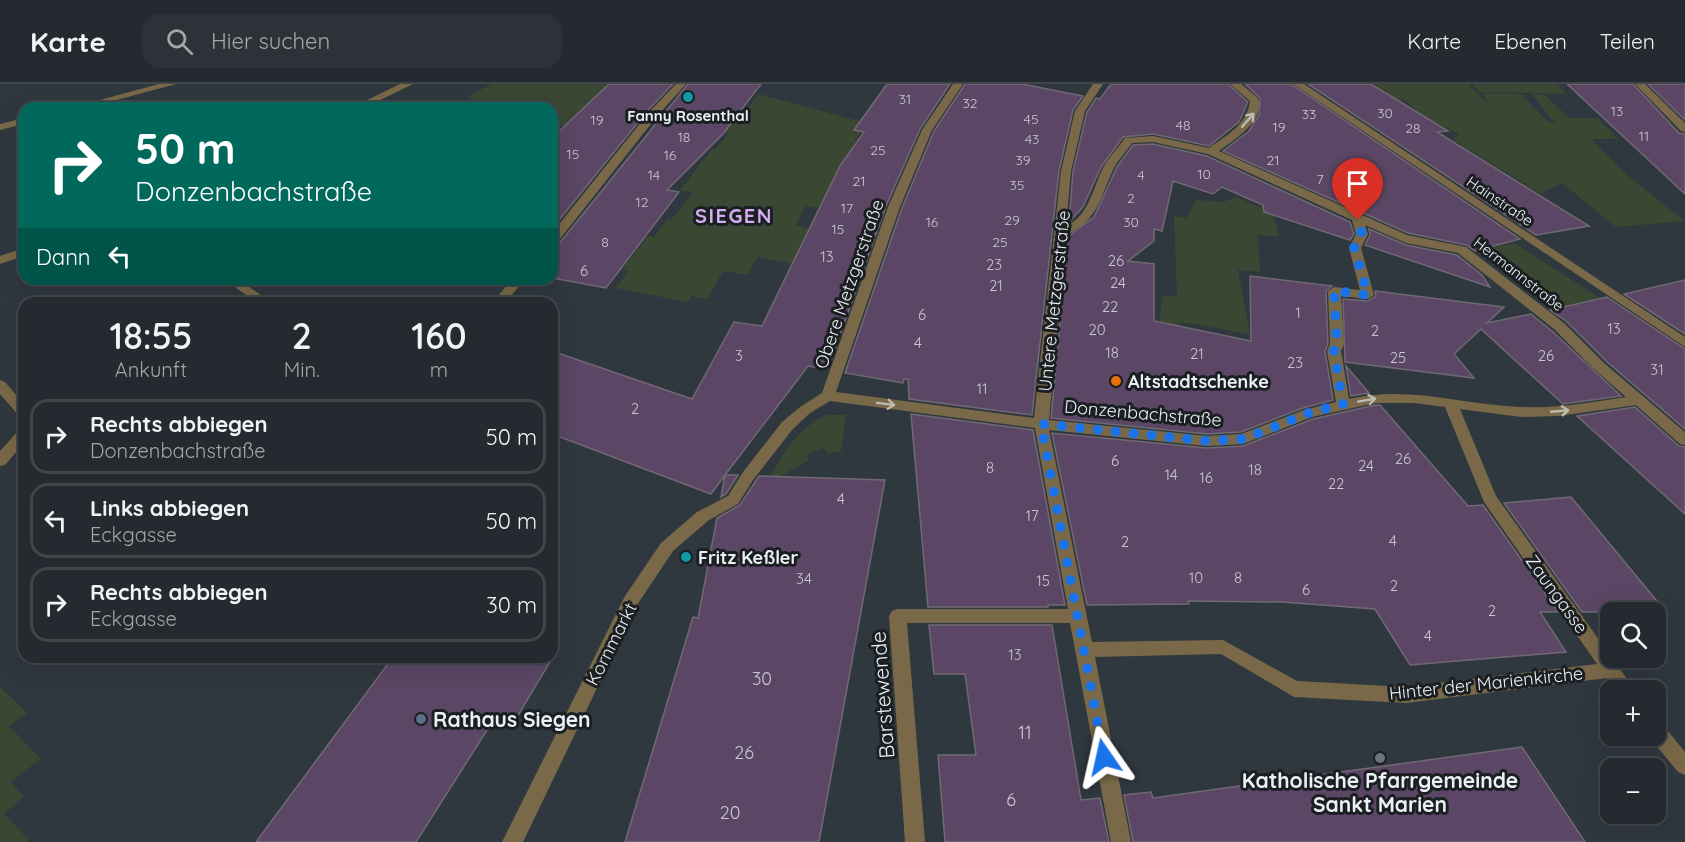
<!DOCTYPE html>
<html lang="de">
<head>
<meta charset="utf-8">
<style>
	body { margin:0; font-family:Quicksand,sans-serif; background:#2c3237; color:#f1f3f6; height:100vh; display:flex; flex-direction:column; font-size:22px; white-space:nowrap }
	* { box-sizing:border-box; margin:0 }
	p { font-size:20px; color:#a3a7aa }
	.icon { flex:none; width:33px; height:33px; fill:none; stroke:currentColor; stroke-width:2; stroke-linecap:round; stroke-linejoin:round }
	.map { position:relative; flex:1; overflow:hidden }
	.sheet { position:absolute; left:18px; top:213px; width:540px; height:366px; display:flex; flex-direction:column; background:#242a2f; border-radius:18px; box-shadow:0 6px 24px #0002,0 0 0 2px #41464b }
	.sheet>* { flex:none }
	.banner { position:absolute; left:18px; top:18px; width:540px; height:183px; border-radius:18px; box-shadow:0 6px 24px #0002,0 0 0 2px #41464b; background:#00695c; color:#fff; overflow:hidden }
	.fabs { position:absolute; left:1600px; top:518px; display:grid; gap:12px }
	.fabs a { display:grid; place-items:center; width:66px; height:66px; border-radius:12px; background:#242a2f; box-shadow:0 6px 24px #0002,0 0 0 2px #41464b; font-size:30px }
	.pin { position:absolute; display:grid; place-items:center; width:51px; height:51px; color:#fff; margin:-62px -26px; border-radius:50% 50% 50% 0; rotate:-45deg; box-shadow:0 0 6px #0007 }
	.pin .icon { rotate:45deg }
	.me { position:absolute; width:66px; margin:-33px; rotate:349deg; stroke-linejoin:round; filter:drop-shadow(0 0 4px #0008) }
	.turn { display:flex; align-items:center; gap:21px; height:126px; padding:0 18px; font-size:27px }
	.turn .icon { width:78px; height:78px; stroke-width:2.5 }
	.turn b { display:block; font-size:42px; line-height:51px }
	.then { display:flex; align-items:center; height:57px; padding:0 18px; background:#0003; gap:12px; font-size:22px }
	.eta { display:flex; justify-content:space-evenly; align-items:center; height:102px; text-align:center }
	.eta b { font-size:36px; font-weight:600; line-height:42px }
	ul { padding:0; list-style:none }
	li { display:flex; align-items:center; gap:18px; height:75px; margin:0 12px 9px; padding:0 6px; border:3px solid #41464b; border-radius:18px }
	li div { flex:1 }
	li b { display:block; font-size:22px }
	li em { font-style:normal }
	header { display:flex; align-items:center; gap:36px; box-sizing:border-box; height:84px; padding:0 30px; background:#242a2f; border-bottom:2px solid #41464b }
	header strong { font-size:28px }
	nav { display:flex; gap:33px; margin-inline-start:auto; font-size:21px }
	.search { width:420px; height:54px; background:#2c3237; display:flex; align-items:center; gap:15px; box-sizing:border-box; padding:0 21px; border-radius:18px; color:#a3a7aa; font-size:22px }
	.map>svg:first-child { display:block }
	.green { fill:#3a4733 }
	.building { fill:#5b4765; stroke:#706973; stroke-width:1.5 }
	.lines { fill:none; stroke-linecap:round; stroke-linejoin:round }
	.minor { fill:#796948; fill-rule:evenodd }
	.oneway { stroke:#bdbab0 }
	.route { stroke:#1a73e8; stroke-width:10; stroke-dasharray:0 18 }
	.culture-dot { fill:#0f9aa8; stroke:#1b1f22; stroke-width:2 }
	.food-dot { fill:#e8710a; stroke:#1b1f22; stroke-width:2 }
	.service-dot { fill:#5c6f8a; stroke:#1b1f22; stroke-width:2 }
	.worship-dot { fill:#6b7280; stroke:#1b1f22; stroke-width:2 }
	.labels { text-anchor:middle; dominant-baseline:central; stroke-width:6; stroke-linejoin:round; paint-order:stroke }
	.far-number-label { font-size:14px; fill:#c7c6d1 }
	.far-poi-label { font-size:15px; font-weight:bold; fill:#ebf0f5; stroke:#1b1f22 }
	.far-street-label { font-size:15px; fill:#ebf0f5; stroke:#1b1f22 }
	.number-label { font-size:15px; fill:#c7c6d1 }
	.street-label { font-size:18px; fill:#ebf0f5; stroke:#1b1f22 }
	.poi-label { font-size:18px; font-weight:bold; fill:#ebf0f5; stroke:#1b1f22; text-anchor:start }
	.near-number-label { font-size:18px; fill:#c7c6d1 }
	.far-district-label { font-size:20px; font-weight:bold; letter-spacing:1.5px; fill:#d4adf0; stroke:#1b1f22 }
	.near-street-label { font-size:21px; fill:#ebf0f5; stroke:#1b1f22 }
	.near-poi-label { font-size:21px; font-weight:bold; fill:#ebf0f5; stroke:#1b1f22; text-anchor:start }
</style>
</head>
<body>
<header>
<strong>Karte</strong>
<div class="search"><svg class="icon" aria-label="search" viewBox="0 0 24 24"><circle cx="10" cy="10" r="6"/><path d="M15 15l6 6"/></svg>Hier suchen</div>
<nav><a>Karte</a><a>Ebenen</a><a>Teilen</a></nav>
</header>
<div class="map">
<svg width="1685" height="758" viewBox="0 0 1685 758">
	<rect width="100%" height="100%" fill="#30383f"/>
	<g class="green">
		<polygon points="492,0 611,0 568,43 552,40 552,24 481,24 485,22 466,13"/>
		<polygon points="1375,0 1468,0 1488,20 1482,9 1521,10 1548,38 1555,39 1531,10 1545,11 1569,34 1598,34 1618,55 1591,55 1629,93 1685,137 1616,143 1562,99 1541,110 1453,56 1459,50 1426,34 1405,16 1398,17"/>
		<polygon points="1473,0 1557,0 1567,10 1479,8"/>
		<polygon points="758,10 862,38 861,47 819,124 806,122 796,141 809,144 792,179 758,173 747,191 723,187 707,215 691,212 688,218 616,204 629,187 623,185 648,152 654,153 667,136 671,136 693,108 680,106 712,65 716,65 728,50 725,49 744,24 748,24"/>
		<polygon points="1280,110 1272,126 1279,152 1258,151 1260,188 1238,186 1250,250 1181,238 1179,245 1159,241 1163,211 1177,213 1174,132 1186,134 1196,116 1223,118 1236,113 1260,123"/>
		<polygon points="1514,159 1600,214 1569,222 1570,235 1481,166"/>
		<path d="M826,331h20l-5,36 -13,3 -5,-6 -17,7 3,5 -43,24c18,-30 27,-52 60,-69z"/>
		<polygon points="0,603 27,629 9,642 41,675 10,698 24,713 4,730 29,756 27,758 0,758"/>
	</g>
	<g class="building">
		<polygon points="609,0 673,0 648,26 552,145 552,54"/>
		<polygon points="688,0 761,0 723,50 667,106 679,108 606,204 552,194 552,163 558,161"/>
		<polygon points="887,0 950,0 920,45 886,122 828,285 808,282 725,391 738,391 726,410 721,413 725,391 711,410 552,350 552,267 692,315 734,238 762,242 840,82 864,48 854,46"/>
		<polygon points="965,0 1022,0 1083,12 1073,26 1059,87 1032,331 909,315 908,295 904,295 903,299 845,289 902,124 934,47"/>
		<polygon points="1111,0 1228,0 1248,18 1239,38 1209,62 1153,50 1123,53 1101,83 1083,123 1069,138 1073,87 1087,28 1096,14 1100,15"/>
		<polygon points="1245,0 1291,0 1520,155 1475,167 1466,161 1408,149 1223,67 1249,47 1259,31 1260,14"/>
		<polygon points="1308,0 1371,0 1448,47 1437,48 1589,142 1536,151"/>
		<polygon points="1567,0 1633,0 1679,49 1685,50 1685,110"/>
		<polygon points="1648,0 1685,0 1685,36"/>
		<polygon points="1153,60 1207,72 1350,138 1354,150 1350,156 1264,128 1263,121 1222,103 1213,110 1173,97 1162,147 1154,145 1154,157 1128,177 1154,180 1154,237 1251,257 1250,192 1332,202 1326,207 1328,260 1325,267 1333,316 1303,324 1241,348 1207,350 1051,334 1068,152 1094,133 1117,83 1133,61"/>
		<polygon points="1369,145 1406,161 1457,171 1482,191 1490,203 1365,161 1370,151"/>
		<polygon points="1685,196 1685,250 1624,210"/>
		<polygon points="1375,207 1504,223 1487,239 1531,230 1552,247 1621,312 1563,320 1481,245 1454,270 1474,294 1345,278 1343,215 1368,217 1376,212"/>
		<polygon points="1607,213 1685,265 1685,345 1606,277 1566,237 1550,226"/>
		<polygon points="1346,282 1369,309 1351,312"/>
		<polygon points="1375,321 1380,321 1468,422 1483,421 1558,528 1540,528 1566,568 1410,581 1375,525 1282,518 1188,517 1189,520 1087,521 1052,349 1207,364 1243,362 1313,335"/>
		<polygon points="1635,323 1679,362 1685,363 1685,430 1577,332"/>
		<polygon points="911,330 1033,346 1065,521 1048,521 1048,523 928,523"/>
		<polygon points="759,392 885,396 819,758 625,758 693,533 698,534 717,434 740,421"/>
		<polygon points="1571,413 1666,528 1582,528 1504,419"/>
		<polygon points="929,541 1052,541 1081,716 1100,714 1109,758 945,758 938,671 976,671 965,590 934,590"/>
		<polygon points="393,573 553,573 514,638 496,632 416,758 256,758"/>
		<polygon points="1522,663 1585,758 1133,758 1124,711 1151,708 1153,714"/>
	</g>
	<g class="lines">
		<g class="minor">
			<polygon points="159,0 176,0 87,24 70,24"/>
			<polygon points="400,0 413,0 364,24 351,24"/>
			<polygon points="676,0 686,0 658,31 556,160 552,161 552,149 650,27"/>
			<path d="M953,0h10l-31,46 -32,77 -64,185 198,26 27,-247 14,-60 18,-27h10l-18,27 -14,60 -5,55c23,-10 27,-38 37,-58 6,-11 15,-20 22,-30l28,-2 56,12c18,-13 38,-23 41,-47l-20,-17h11l17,14c7,24 -23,41 -39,53l188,84 59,12 98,76 40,40 81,69v13l-5,-1 -44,-39 -77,11 -38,1 -61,-8 36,87 139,194h-19l-9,-12 -201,25 -112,-6 -73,-43 -126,3 36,185h-20l-41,-219h-163l18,219h-20l-16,-226 3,-5 6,-2h170l-33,-181 -205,-27 -20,12 -18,17 -39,50 -15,24 -29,16 -36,31 -36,54 -114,237h-21l123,-246 36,-53 36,-31 31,-16 15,-24 39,-50 18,-15 22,-14 66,-186 34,-77zM1153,58l55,12 144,66 4,14 -7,14 11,42 -26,-3 -6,4 2,53 -3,7 9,51 -32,8 -63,24 -34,2 -158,-16 17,-185c33,-16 33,-35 47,-65 5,-10 13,-18 19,-27zM1365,141l41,18 52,10 96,76 40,40 32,28c-34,5 -69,12 -104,10 -61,-2 -112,-22 -173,-8l-8,-48 3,-7 -3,-48 27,3 6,-4 -13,-47 7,-14zM1375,319h40l30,4 39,95 113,162 -191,23 -109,-6 -74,-41 -131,2 -43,-212 158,16 36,-2 69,-27z"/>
			<polygon points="1293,0 1304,0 1685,253 1685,263"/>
			<polygon points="1635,0 1645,0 1685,39 1685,48 1681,47"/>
			<polygon points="24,34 24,40 0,46 0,40"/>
			<polygon points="24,164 24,172 0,180 0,172"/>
			<polygon points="224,195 238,195 272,219 257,219"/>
			<polygon points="512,195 525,195 505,219 492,219"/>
			<polygon points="0,296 5,298 24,320 24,334 19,332 0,310"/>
			<polygon points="24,345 24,359 5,381 0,382 0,367 19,346"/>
			<polygon points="1656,639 1663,641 1685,668 1685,691 1678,688 1649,653 1648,651 1656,651"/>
		</g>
	</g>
	<defs><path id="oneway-shaft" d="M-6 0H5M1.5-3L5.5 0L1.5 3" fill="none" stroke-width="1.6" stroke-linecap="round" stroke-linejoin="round" transform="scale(1.5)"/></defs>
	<g class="oneway">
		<use href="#oneway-shaft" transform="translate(1248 36) rotate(-49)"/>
		<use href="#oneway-shaft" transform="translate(1367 316) rotate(-10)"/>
		<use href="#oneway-shaft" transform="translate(886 320) rotate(7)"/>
		<use href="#oneway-shaft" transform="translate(1560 327) rotate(-5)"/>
	</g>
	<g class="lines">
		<polyline class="route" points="1104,673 1041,340 1207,357 1244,355 1309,329 1343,320 1334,267 1337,260 1334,207 1368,211 1354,164 1362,150 1358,136"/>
	</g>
	<g class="culture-dot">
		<circle cx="688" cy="13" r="6"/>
		<circle cx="686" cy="473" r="6"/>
	</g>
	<circle class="food-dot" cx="1116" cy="297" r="6"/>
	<circle class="service-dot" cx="421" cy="635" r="6"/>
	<circle class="worship-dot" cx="1380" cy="674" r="6"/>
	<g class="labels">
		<g class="far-number-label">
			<text x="905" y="15">31</text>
			<text x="970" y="19">32</text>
			<text x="1617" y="27">13</text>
			<text x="1385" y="29">30</text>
			<text x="1309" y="30">33</text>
			<text x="1031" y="35">45</text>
			<text x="597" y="36">19</text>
			<text x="1183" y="41">48</text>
			<text x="1279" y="43">19</text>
			<text x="1413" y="44">28</text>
			<text x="1644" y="52">11</text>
			<text x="684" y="53">18</text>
			<text x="1032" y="55">43</text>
			<text x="878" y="66">25</text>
			<text x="573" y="70">15</text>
			<text x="670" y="71">16</text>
			<text x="1023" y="76">39</text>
			<text x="1273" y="76">21</text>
			<text x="1204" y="90">10</text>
			<text x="654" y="91">14</text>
			<text x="1141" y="91">4</text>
			<text x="1320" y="95">7</text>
			<text x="859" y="97">21</text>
			<text x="1017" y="101">35</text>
			<text x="1131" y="114">2</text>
			<text x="642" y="118">12</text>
			<text x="847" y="124">17</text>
			<text x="1012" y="136">29</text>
			<text x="932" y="138">16</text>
			<text x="1131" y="138">30</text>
			<text x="838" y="145">15</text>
			<text x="605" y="158">8</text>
			<text x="1000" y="158">25</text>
		</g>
		<g class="far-poi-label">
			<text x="688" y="31">Fanny Rosenthal</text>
		</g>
		<g class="far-street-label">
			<text transform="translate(1500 117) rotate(34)">Hainstraße</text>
			<text transform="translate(1519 190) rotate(38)">Hermannstraße</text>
		</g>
		<g class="number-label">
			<text x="827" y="172">13</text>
			<text x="1116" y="176">26</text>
			<text x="994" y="180">23</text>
			<text x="584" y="186">6</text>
			<text x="1118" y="198">24</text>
			<text x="996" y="201">21</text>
			<text x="1110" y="222">22</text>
			<text x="1298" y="228">1</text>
			<text x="922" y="230">6</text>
			<text x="1614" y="244">13</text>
			<text x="1097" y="245">20</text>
			<text x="1375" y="246">2</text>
			<text x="918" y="258">4</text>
			<text x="1112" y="268">18</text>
			<text x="1197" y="269">21</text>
			<text x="739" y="271">3</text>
			<text x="1546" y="271">26</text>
			<text x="1398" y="273">25</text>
			<text x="1295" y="278">23</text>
			<text x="1657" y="285">31</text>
			<text x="982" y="304">11</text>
			<text x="635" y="324">2</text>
			<text x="1403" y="374">26</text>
			<text x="1115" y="376">6</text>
			<text x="1366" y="381">24</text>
			<text x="990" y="383">8</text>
			<text x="1255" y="385">18</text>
			<text x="1171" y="390">14</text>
			<text x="1206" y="393">16</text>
			<text x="1336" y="399">22</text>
			<text x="841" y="414">4</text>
			<text x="1032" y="431">17</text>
			<text x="1393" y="456">4</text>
			<text x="1125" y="457">2</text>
			<text x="1196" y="493">10</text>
			<text x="1238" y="493">8</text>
			<text x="804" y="494">34</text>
			<text x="1043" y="496">15</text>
			<text x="1394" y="501">2</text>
			<text x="1306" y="505">6</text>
			<text x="1492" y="526">2</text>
			<text x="1428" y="551">4</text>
			<text x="1015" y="570">13</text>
		</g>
		<g class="street-label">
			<text transform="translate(849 200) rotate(-71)">Obere Metzgerstraße</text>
			<text transform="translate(1054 217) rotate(-84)">Untere Metzgerstraße</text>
			<text transform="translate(1143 329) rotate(5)">Donzenbachstraße</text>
			<text transform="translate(1557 510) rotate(54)">Zaungasse</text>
			<text transform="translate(611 560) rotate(-63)">Kornmarkt</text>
			<text transform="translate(1486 599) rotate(-6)">Hinter der Marienkirche</text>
		</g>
		<g class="poi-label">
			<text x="1128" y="297">Altstadtschenke</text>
			<text x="698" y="473">Fritz Keßler</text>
		</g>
		<g class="near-number-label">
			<text x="762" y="594">30</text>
			<text x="1025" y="648">11</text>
			<text x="744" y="668">26</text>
			<text x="1011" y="715">6</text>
			<text x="730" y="728">20</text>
		</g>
		<g class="far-district-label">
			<text x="734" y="131">SIEGEN</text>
		</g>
		<g class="near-street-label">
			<text transform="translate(882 611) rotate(-94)">Barstewende</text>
		</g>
		<g class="near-poi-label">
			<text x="433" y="635">Rathaus Siegen</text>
			<text x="1380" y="696" text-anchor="middle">Katholische Pfarrgemeinde<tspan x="1380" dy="24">Sankt Marien</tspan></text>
		</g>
	</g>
</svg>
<div class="fabs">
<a><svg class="icon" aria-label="search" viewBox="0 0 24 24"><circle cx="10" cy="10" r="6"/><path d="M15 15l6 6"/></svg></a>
<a>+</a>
<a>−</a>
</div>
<div class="pin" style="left:1358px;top:136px;background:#d93025"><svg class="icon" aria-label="arrive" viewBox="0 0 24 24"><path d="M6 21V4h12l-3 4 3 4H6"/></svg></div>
<svg class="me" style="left:1104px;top:673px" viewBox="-20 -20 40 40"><path d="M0-17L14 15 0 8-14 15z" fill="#1a73e8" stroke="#fff" stroke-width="4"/></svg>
<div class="banner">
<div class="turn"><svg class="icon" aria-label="right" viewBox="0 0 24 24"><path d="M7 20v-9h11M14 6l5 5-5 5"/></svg><div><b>50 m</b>Donzenbachstraße</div></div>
<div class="then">Dann<svg class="icon" aria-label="left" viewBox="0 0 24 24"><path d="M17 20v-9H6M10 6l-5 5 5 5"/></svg></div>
</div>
<section class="sheet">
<div class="eta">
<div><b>18:55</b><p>Ankunft</p></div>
<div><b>2</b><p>Min.</p></div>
<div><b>160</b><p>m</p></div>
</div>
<ul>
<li><svg class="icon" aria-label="right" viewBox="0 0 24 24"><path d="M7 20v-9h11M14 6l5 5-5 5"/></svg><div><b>Rechts abbiegen</b><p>Donzenbachstraße</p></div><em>50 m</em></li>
<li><svg class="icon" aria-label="left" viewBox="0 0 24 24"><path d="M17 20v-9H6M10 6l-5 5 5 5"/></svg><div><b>Links abbiegen</b><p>Eckgasse</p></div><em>50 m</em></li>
<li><svg class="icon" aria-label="right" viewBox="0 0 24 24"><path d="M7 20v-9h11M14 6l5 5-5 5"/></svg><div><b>Rechts abbiegen</b><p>Eckgasse</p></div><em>30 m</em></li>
</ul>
</section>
</div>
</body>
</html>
